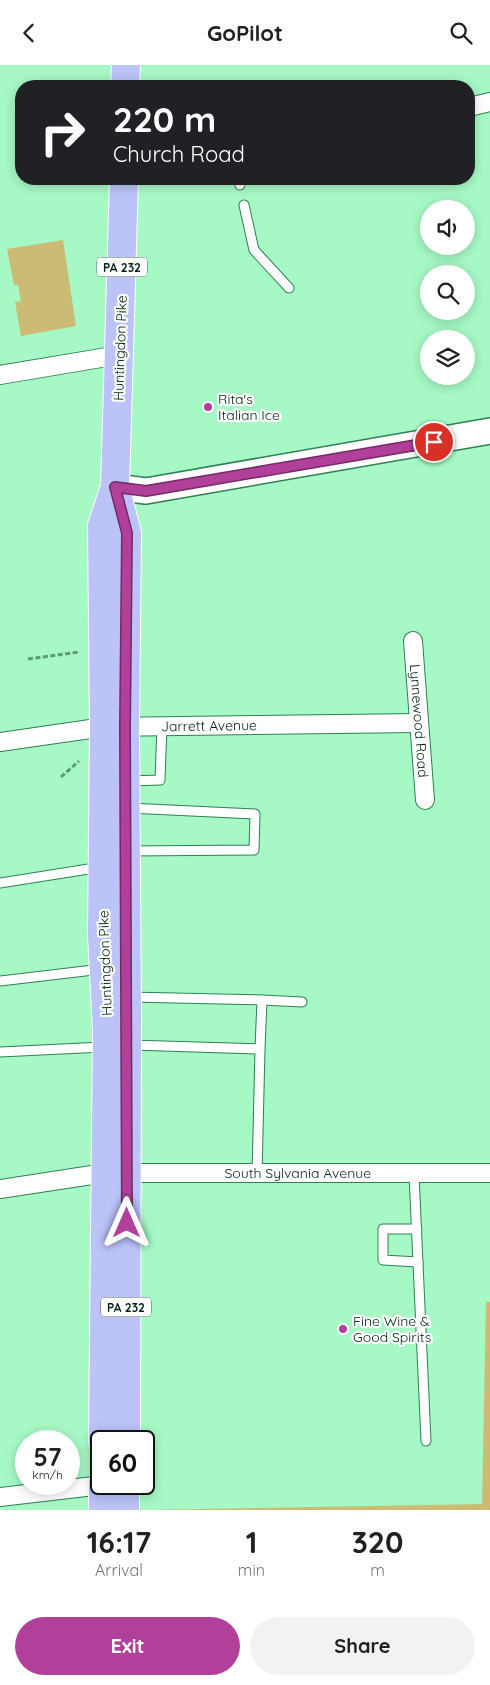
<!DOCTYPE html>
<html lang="en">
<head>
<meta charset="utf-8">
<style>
	body { margin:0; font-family:Quicksand,sans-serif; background:#f2f2f2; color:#202124; height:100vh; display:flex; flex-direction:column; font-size:19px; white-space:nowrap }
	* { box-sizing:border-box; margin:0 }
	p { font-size:16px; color:#757577 }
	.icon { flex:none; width:28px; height:28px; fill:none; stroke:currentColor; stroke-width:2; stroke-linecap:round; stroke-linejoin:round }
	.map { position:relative; height:1445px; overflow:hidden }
	.side { display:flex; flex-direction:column; background:#fff; flex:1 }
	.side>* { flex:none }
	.guide { position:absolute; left:15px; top:15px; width:460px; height:105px; border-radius:20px; box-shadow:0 2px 12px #0003; background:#202124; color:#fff; overflow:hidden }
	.controls { position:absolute; left:420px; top:135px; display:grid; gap:10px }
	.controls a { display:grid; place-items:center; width:55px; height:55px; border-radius:50%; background:#fff; box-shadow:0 2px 12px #0003; font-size:25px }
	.speed { position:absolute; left:15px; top:1365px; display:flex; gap:10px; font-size:25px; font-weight:700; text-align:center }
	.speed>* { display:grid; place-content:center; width:65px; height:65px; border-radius:50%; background:#fff; box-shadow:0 2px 12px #0003; line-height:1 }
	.speed small { font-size:12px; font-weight:400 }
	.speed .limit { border:2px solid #111; border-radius:8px; background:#fff; color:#111 }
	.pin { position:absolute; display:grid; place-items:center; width:42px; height:42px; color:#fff; margin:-21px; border:2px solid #fff; border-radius:50%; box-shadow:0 1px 5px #0007 }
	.me { position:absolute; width:55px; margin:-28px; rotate:0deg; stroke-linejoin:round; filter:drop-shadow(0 0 4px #0008) }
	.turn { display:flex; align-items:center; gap:18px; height:105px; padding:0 15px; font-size:22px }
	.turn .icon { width:65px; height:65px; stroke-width:2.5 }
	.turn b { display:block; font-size:35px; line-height:42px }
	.eta { display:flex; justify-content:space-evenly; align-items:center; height:85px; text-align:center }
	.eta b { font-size:30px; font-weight:700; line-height:35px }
	.primary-button { display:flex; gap:10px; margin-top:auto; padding:10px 15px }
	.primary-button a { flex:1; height:58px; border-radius:30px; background:#b1409b; color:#fff; font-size:20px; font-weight:700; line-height:58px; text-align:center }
	.primary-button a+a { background:#f2f2f2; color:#202124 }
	header { display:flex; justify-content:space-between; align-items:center; height:65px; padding:0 15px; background:#fff; font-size:22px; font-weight:700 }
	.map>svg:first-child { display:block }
	.green { fill:#ccbb75 }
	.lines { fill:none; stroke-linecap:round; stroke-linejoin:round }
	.lane-casing { stroke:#2c8053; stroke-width:11 }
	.street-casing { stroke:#2c8053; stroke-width:20 }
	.secondary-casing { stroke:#2c8053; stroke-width:28 }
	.primary-casing { stroke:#fff; stroke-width:30 }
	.path { stroke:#5c9974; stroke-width:3; stroke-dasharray:5 2.5; stroke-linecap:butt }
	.lane { stroke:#fff; stroke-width:9 }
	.street { stroke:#fff; stroke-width:18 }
	.secondary { stroke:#fff; stroke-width:25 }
	.primary { stroke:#bbc3f9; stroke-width:28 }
	.route-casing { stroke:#732a65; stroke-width:12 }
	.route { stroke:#b1409b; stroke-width:9 }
	.poi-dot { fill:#b1409b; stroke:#fff; stroke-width:2 }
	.labels { text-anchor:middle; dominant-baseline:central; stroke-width:4.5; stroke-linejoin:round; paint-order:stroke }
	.shield { fill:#fff; stroke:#4d6558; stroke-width:1 }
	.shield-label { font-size:12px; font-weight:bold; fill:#012311 }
	.street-label { font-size:14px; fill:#012311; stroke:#fff }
	.poi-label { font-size:14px; fill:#012311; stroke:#fff; text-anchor:start }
</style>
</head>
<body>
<header><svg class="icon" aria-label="back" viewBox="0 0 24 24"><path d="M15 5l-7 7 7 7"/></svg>GoPilot<svg class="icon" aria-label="search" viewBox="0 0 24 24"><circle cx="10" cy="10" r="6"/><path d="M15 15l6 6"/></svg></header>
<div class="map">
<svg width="490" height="1445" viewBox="0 0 490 1445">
	<rect width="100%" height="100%" fill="#a6f9c5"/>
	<g class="green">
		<polygon points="63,175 76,261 21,271 15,237 21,236 18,220 14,220 7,184"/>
		<polygon points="486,1237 490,1237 490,1445 150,1445 482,1439"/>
	</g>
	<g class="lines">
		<g class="lane-casing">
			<g id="lane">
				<polyline points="239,114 240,120"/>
				<polyline points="244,140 254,185 289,223"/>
				<polyline points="129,716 160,715 162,661"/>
				<polyline points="128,743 255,749 254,785 128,786"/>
				<polyline points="0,818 101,802"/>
				<polyline points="0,916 102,904"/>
				<polyline points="128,932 262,935 260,984"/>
				<polyline points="262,935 302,937"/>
				<polyline points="131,980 260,984 257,1109"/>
				<polyline points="0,987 103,982"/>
				<polyline points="414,1109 426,1376"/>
				<polyline points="417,1164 383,1164 383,1195 418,1197"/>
			</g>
		</g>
		<g class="street-casing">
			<g id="street">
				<polyline points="469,42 490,37"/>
				<polyline points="0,310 119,290"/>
				<path id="s1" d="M413,576l12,159"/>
				<path id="s2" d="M0,677l104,-15 315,-4"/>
				<path id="s3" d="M0,1124l105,-16h385"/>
				<polyline points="0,1432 111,1419"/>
			</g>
		</g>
		<g class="secondary-casing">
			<polyline id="secondary" points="115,422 146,426 490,366"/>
		</g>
		<g class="primary-casing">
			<g id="primary">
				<polyline points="125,21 126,0"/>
				<polyline points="124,114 115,422 127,468 125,662 127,954 126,1376"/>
				<polyline points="103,1376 107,965 102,870 104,662 102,461 115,422"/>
				<polyline points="103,1445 103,1419"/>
				<polyline points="125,1445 125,1419"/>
			</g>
		</g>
		<g class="path">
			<polyline points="28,594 79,587"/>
			<polyline points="61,712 79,696"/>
		</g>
		<use href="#lane" class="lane"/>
		<use href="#street" class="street"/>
		<use href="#secondary" class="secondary"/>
		<use href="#primary" class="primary"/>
	</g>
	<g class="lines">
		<g class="route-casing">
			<polyline id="route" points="127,1158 125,662 127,468 115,422 146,426 434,377"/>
		</g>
		<use href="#route" class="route"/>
	</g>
	<g class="poi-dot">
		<circle cx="208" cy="342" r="5"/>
		<circle cx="343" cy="1264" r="5"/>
	</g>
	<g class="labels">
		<g class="shield">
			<rect x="97" y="192.5" width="50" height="19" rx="4"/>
			<rect x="101" y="1232.5" width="50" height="19" rx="4"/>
		</g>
		<g class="shield-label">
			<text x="122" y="202">PA 232</text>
			<text x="126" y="1242">PA 232</text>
		</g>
		<g class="street-label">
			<text transform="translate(120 283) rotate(-88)">Huntingdon Pike</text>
			<text stroke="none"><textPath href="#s1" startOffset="80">Lynnewood Road</textPath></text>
			<text stroke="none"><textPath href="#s2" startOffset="210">Jarrett Avenue</textPath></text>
			<text transform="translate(105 898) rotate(-92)">Huntingdon Pike</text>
			<text stroke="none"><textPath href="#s3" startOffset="299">South Sylvania Avenue</textPath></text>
		</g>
		<g class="poi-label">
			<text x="218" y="334">Rita's<tspan x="218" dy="16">Italian Ice</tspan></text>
			<text x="353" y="1256">Fine Wine &amp;<tspan x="353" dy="16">Good Spirits</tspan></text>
		</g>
	</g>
</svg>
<div class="controls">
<a><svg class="icon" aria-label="sound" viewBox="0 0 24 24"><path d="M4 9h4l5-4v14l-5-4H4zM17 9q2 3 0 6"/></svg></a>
<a><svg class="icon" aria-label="search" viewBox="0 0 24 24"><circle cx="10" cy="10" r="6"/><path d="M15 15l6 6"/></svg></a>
<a><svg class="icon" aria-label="layers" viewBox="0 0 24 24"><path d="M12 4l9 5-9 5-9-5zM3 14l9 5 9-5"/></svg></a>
</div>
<div class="speed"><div>57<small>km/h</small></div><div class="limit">60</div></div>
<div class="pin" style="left:434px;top:377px;background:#d93025"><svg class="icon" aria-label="arrive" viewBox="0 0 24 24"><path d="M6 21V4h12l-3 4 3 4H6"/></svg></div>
<svg class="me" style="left:127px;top:1158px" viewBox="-20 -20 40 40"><path d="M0-17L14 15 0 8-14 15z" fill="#b1409b" stroke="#fff" stroke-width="4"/></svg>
<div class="guide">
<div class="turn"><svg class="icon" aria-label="right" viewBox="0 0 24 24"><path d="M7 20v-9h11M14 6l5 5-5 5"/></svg><div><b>220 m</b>Church Road</div></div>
</div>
</div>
<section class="side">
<div class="eta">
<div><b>16:17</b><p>Arrival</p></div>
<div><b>1</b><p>min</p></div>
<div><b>320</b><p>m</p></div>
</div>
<div class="primary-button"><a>Exit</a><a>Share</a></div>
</section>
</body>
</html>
